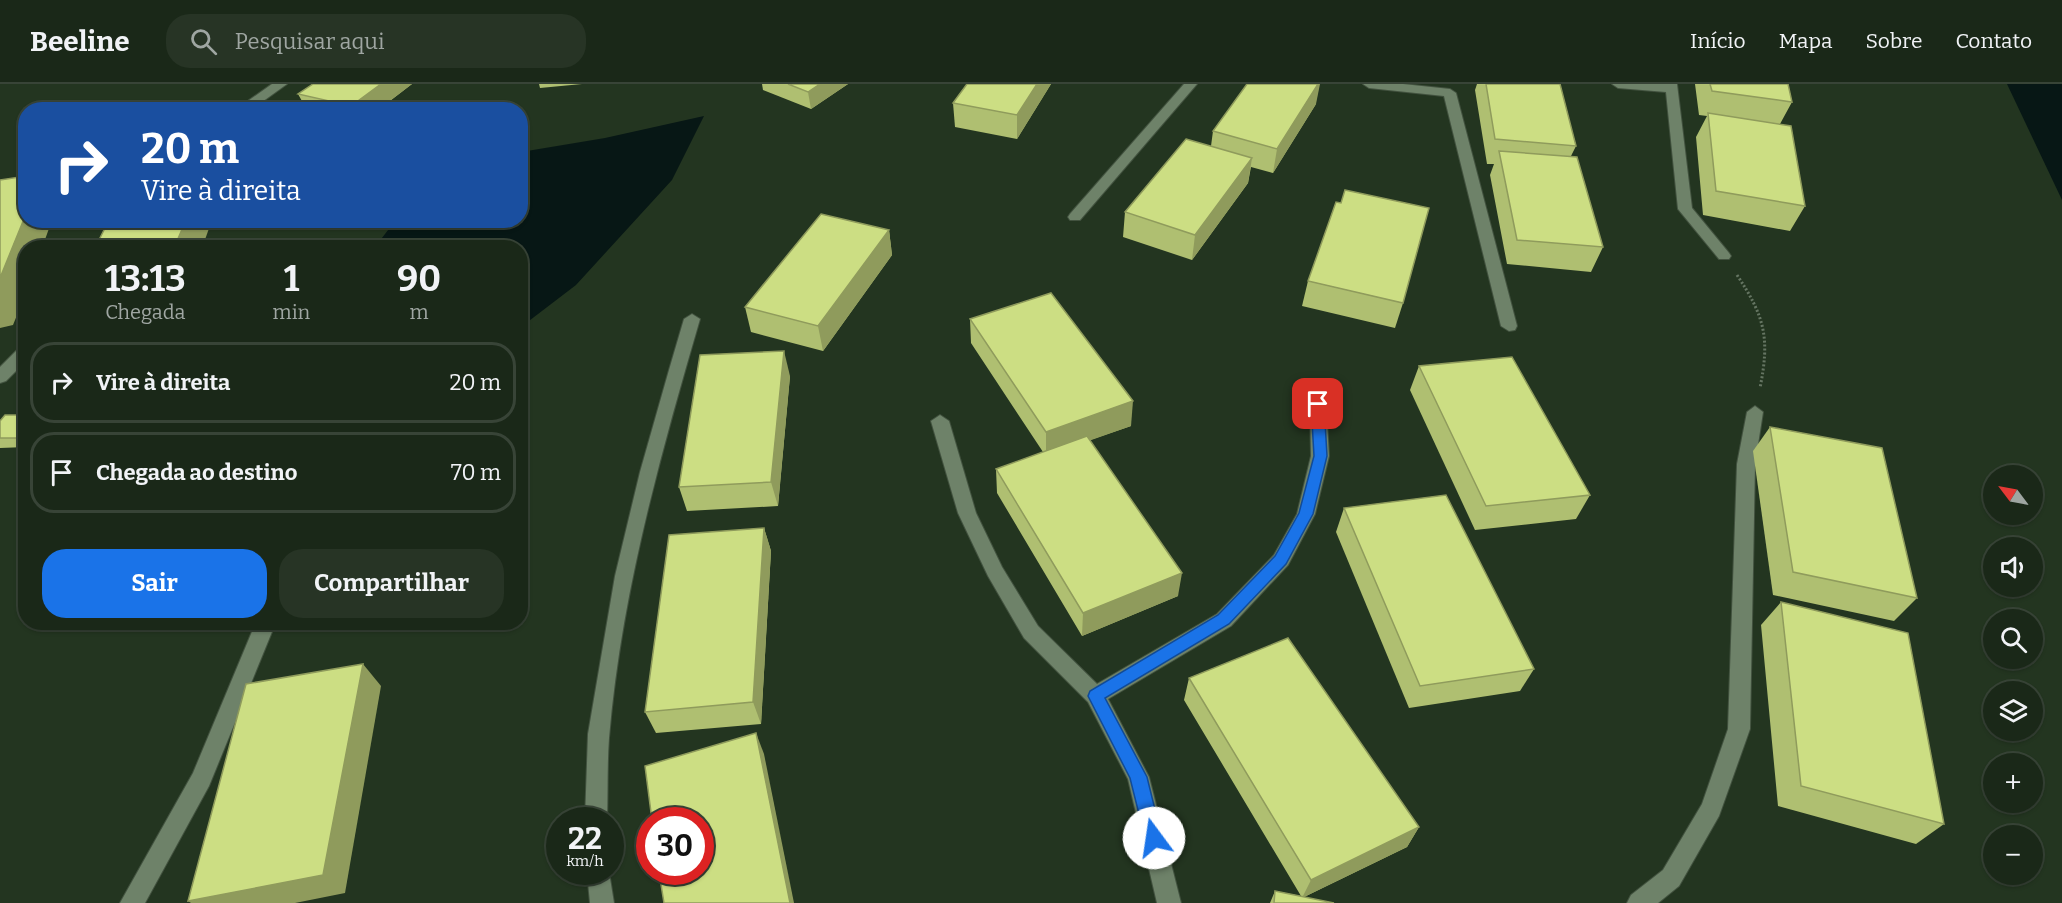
<!DOCTYPE html>
<html lang="pt">
<head>
<meta charset="utf-8">
<style>
	body { margin:0; font-family:Bitter,serif; background:#273425; color:#f1f3f6; height:100vh; display:flex; flex-direction:column; font-size:22px; white-space:nowrap }
	* { box-sizing:border-box; margin:0 }
	p { font-size:20px; color:#9fa6a2 }
	.icon { flex:none; width:33px; height:33px; fill:none; stroke:currentColor; stroke-width:2; stroke-linecap:round; stroke-linejoin:round }
	.map { position:relative; flex:1; overflow:hidden }
	.details { position:absolute; left:18px; top:156px; width:510px; height:390px; display:flex; flex-direction:column; background:#1a2818; border-radius:24px; box-shadow:0 2px 4px #0004,0 0 0 2px #384437 }
	.details>* { flex:none }
	.top-card { position:absolute; left:18px; top:18px; width:510px; height:126px; border-radius:24px; box-shadow:0 2px 4px #0004,0 0 0 2px #384437; background:#1a4fa0; color:#fff; overflow:hidden }
	.needle { width:39px; rotate:302deg }
	.fabs { position:absolute; left:1983px; top:381px; display:grid; gap:12px }
	.fabs a { display:grid; place-items:center; width:60px; height:60px; border-radius:50%; background:#1a2818; box-shadow:0 2px 4px #0004,0 0 0 2px #384437; font-size:30px }
	.speed { position:absolute; left:546px; top:723px; display:flex; gap:12px; font-size:30px; font-weight:700; text-align:center }
	.speed>* { display:grid; place-content:center; width:78px; height:78px; border-radius:50%; background:#1a2818; box-shadow:0 2px 4px #0004,0 0 0 2px #384437; line-height:1 }
	.speed small { font-size:15px; font-weight:400 }
	.speed .limit { border:9px solid #d22; background:#fff; color:#111 }
	.pin { position:absolute; display:grid; place-items:center; width:51px; height:51px; color:#fff; margin:-26px; border-radius:12px; box-shadow:0 3px 9px #0006 }
	.me { position:absolute; width:66px; margin:-33px; rotate:346deg; stroke-linejoin:round; filter:drop-shadow(0 0 4px #0008) }
	.turn { display:flex; align-items:center; gap:21px; height:126px; padding:0 24px; font-size:27px }
	.turn .icon { width:78px; height:78px; stroke-width:2.5 }
	.turn b { display:block; font-size:42px; line-height:51px }
	.eta { display:flex; justify-content:space-evenly; align-items:center; height:102px; text-align:center }
	.eta b { font-size:36px; font-weight:700; line-height:42px }
	.cta { display:flex; gap:12px; margin-top:auto; padding:12px 24px }
	.cta a { flex:1; height:69px; border-radius:24px; background:#1a73e8; color:#fff; font-size:24px; font-weight:700; line-height:69px; text-align:center }
	.cta a+a { background:#273425; color:#f1f3f6 }
	ul { padding:0; list-style:none }
	li { display:flex; align-items:center; gap:18px; height:81px; margin:0 12px 9px; padding:0 12px; border:3px solid #384437; border-radius:24px }
	li div { flex:1 }
	li b { display:block; font-size:22px }
	li em { font-style:normal }
	header { display:flex; align-items:center; gap:36px; box-sizing:border-box; height:84px; padding:0 30px; background:#1a2818; border-bottom:2px solid #384437 }
	header strong { font-size:28px }
	nav { display:flex; gap:33px; margin-inline-start:auto; font-size:21px }
	.search { width:420px; height:54px; background:#273425; display:flex; align-items:center; gap:15px; box-sizing:border-box; padding:0 21px; border-radius:24px; color:#9fa6a2; font-size:22px }
	.map>svg:first-child { display:block }
	.water { fill:#071715 }
	.lines { fill:none; stroke-linecap:round; stroke-linejoin:round }
	.minor-casing { stroke:#42523f; stroke-width:2 }
	.path { stroke:#657562; stroke-width:3; stroke-dasharray:2 2; stroke-linecap:butt }
	.minor { fill:#6e8269; fill-rule:evenodd }
	.wall { fill:#afbf71 }
	.shaded-wall { fill:#8f9b5c }
	.building { fill:#ccde83; stroke:#8f9b5c; stroke-width:1.5 }
	.route { fill:#1a73e8; stroke:#114b97; stroke-width:1.5 }
</style>
</head>
<body>
<header>
<strong>Beeline</strong>
<div class="search"><svg class="icon" aria-label="search" viewBox="0 0 24 24"><circle cx="10" cy="10" r="6"/><path d="M15 15l6 6"/></svg>Pesquisar aqui</div>
<nav><a>Início</a><a>Mapa</a><a>Sobre</a><a>Contato</a></nav>
</header>
<div class="map">
<svg width="2062" height="819" viewBox="0 0 2062 819">
	<rect width="100%" height="100%" fill="#233520"/>
	<g class="water">
		<polygon points="2007,0 2062,0 2062,116"/>
		<polygon points="704,32 672,96 576,201 521,243 520,164 375,163 395,137 520,136 521,68 605,54"/>
	</g>
	<g class="lines">
		<g class="minor-casing">
			<g id="minor">
				<polygon points="272,0 287,0 251,26 235,26"/>
				<polygon points="1184,0 1197,0 1080,136 1070,136 1068,133 1070,130"/>
				<polygon points="1363,0 1403,0 1450,5 1456,9 1517,242 1515,246 1509,247 1501,242 1444,12 1369,4"/>
				<polygon points="1612,0 1677,0 1692,124 1729,169 1731,172 1729,175 1719,175 1678,125 1666,8 1618,4"/>
				<path d="M692,230l8,5c-40,137 -79,276 -91,419 -2,27 -1,55 -2,82h-22l3,-86 27,-158 25,-104 29,-102 15,-51z"/>
				<polygon points="26,262 26,277 6,297 0,299 0,283 20,263"/>
				<polygon points="1318,314 1326,320 1329,372 1315,430 1288,481 1231,542 1108,615 1149,693 1181,819 1157,819 1128,695 1088,618 1024,554 988,492 958,429 931,337 940,331 949,337 976,429 1002,483 1038,542 1097,600 1217,530 1274,471 1297,430 1311,372 1310,320"/>
				<polygon points="1755,322 1763,328 1755,380 1750,645 1719,732 1679,802 1658,819 1627,819 1631,811 1663,786 1702,720 1728,645 1737,380 1747,328"/>
				<polygon points="256,538 276,538 209,702 145,819 120,819 193,689"/>
				<polygon points="587,788 609,788 614,819 590,819"/>
			</g>
		</g>
		<path class="path" d="M1737,191c28,42 33,63 23,113"/>
		<use href="#minor" class="minor"/>
	</g>
	<g class="wall">
		<polygon points="313,0 412,0 378,26 307,26 298,10"/>
		<polygon points="539,0 582,0 540,4"/>
		<polygon points="762,0 848,0 811,25 763,6"/>
		<polygon points="967,0 1051,0 1017,55 955,43 953,19"/>
		<polygon points="1477,0 1560,0 1576,62 1571,72 1603,163 1591,188 1507,180 1490,91 1494,80 1487,80 1475,6"/>
		<polygon points="1695,0 1788,0 1792,18 1780,40 1805,122 1790,147 1703,131 1696,53 1707,32 1699,31"/>
		<polygon points="1316,20 1273,89 1251,83 1248,99 1192,176 1123,153 1125,128 1211,62 1213,47"/>
		<polygon points="889,146 892,171 823,267 751,248 745,223"/>
		<polygon points="1308,197 1403,219 1395,244 1302,222"/>
		<polygon points="970,235 1131,342 1090,356 1178,512 1082,552 997,409 996,385 1043,368 971,259"/>
		<polygon points="1419,282 1590,411 1576,435 1475,446 1410,306"/>
		<polygon points="790,292 778,422 687,427 679,403"/>
		<polygon points="26,331 26,363 0,364 0,337"/>
		<polygon points="1770,343 1917,514 1894,537 1773,511 1753,367"/>
		<polygon points="1344,424 1534,585 1520,607 1409,624 1336,448"/>
		<polygon points="764,444 771,467 761,640 656,649 645,628"/>
		<polygon points="1781,518 1944,740 1916,760 1778,722 1761,541"/>
		<polygon points="1189,594 1419,743 1407,763 1304,813 1334,819 1270,819 1275,807 1301,812 1184,616"/>
	</g>
	<g class="shaded-wall">
		<polygon points="381,0 412,0 378,26 352,26 351,22"/>
		<polygon points="820,0 848,0 811,25 808,8"/>
		<polygon points="1037,0 1051,0 1017,55 1017,31"/>
		<polygon points="1318,0 1320,0 1316,20 1273,89 1277,65"/>
		<polygon points="1252,74 1248,99 1192,176 1195,151"/>
		<polygon points="26,130 26,136 52,136 42,164 26,164 26,209 13,241 0,244 0,194"/>
		<polygon points="186,136 212,136 202,164 174,164"/>
		<polygon points="889,146 892,171 823,267 818,242"/>
		<polygon points="784,267 790,292 778,422 771,398"/>
		<polygon points="1133,317 1131,342 1046,372 1046,348"/>
		<polygon points="764,444 771,467 761,640 753,618"/>
		<polygon points="1182,489 1178,512 1082,552 1083,529"/>
		<polygon points="362,538 376,538 365,543"/>
		<polygon points="363,580 381,602 345,809 295,819 191,819 188,817"/>
		<polygon points="756,649 764,670 794,819 790,819"/>
		<polygon points="1419,743 1407,763 1302,814 1311,796"/>
	</g>
	<g class="building">
		<polygon points="313,0 381,0 351,22 298,10"/>
		<polygon points="788,0 820,0 808,8"/>
		<polygon points="967,0 1037,0 1017,31 953,19"/>
		<polygon points="1247,0 1318,0 1277,65 1213,47"/>
		<polygon points="1486,0 1560,0 1576,62 1495,55"/>
		<polygon points="1710,0 1788,0 1792,18 1712,7"/>
		<polygon points="1708,29 1791,42 1805,122 1716,107"/>
		<polygon points="1186,55 1252,74 1195,151 1125,128"/>
		<polygon points="1499,67 1577,73 1603,163 1517,156"/>
		<polygon points="26,92 26,130 0,194 0,96"/>
		<polygon points="1345,106 1429,124 1403,219 1308,197 1336,118 1341,119"/>
		<polygon points="821,130 889,146 818,242 745,223"/>
		<polygon points="109,136 186,136 174,164 95,164"/>
		<polygon points="1051,209 1133,317 1046,348 970,235"/>
		<polygon points="784,267 771,398 679,403 700,271"/>
		<polygon points="1512,273 1590,411 1486,422 1419,282"/>
		<polygon points="5,331 26,331 26,353 25,354 0,354 0,337"/>
		<polygon points="1770,343 1882,364 1917,514 1793,488"/>
		<polygon points="1087,352 1182,489 1083,529 996,385"/>
		<polygon points="1446,411 1534,585 1420,602 1344,424"/>
		<polygon points="764,444 753,618 645,628 669,451"/>
		<polygon points="1781,518 1908,549 1944,740 1801,702"/>
		<polygon points="1288,554 1419,743 1311,796 1189,594"/>
		<polygon points="363,580 323,791 188,817 246,600"/>
		<polygon points="756,649 790,819 664,819 659,788 700,788 700,736 652,736 645,682"/>
		<polygon points="1275,807 1334,819 1274,819"/>
	</g>
	<polygon class="route" points="1318,315 1324,320 1327,372 1313,430 1286,480 1229,540 1105,614 1147,693 1162,754 1160,760 1154,762 1147,760 1145,754 1130,694 1088,612 1090,607 1218,531 1275,472 1299,429 1314,372 1311,320"/>
</svg>
<div class="fabs">
<a><svg class="needle" viewBox="-14 -14 28 28"><path d="M0-13l5 13h-10z" fill="#e53935"/><path d="M0 13l5-13h-10z" fill="#9fa6a2"/></svg></a>
<a><svg class="icon" aria-label="sound" viewBox="0 0 24 24"><path d="M4 9h4l5-4v14l-5-4H4zM17 9q2 3 0 6"/></svg></a>
<a><svg class="icon" aria-label="search" viewBox="0 0 24 24"><circle cx="10" cy="10" r="6"/><path d="M15 15l6 6"/></svg></a>
<a><svg class="icon" aria-label="layers" viewBox="0 0 24 24"><path d="M12 4l9 5-9 5-9-5zM3 14l9 5 9-5"/></svg></a>
<a>+</a>
<a>−</a>
</div>
<div class="speed"><div>22<small>km/h</small></div><div class="limit">30</div></div>
<div class="pin" style="left:1318px;top:320px;background:#d93025"><svg class="icon" aria-label="arrive" viewBox="0 0 24 24"><path d="M6 21V4h12l-3 4 3 4H6"/></svg></div>
<svg class="me" style="left:1154px;top:754px" viewBox="-20 -20 40 40"><circle r="19" fill="#fff"/><path d="M0-13L10 11 0 6-10 11z" fill="#1a73e8"/></svg>
<div class="top-card">
<div class="turn"><svg class="icon" aria-label="right" viewBox="0 0 24 24"><path d="M7 20v-9h11M14 6l5 5-5 5"/></svg><div><b>20 m</b>Vire à direita</div></div>
</div>
<section class="details">
<div class="eta">
<div><b>13:13</b><p>Chegada</p></div>
<div><b>1</b><p>min</p></div>
<div><b>90</b><p>m</p></div>
</div>
<ul>
<li><svg class="icon" aria-label="right" viewBox="0 0 24 24"><path d="M7 20v-9h11M14 6l5 5-5 5"/></svg><div><b>Vire à direita</b></div><em>20 m</em></li>
<li><svg class="icon" aria-label="arrive" viewBox="0 0 24 24"><path d="M6 21V4h12l-3 4 3 4H6"/></svg><div><b>Chegada ao destino</b></div><em>70 m</em></li>
</ul>
<div class="cta"><a>Sair</a><a>Compartilhar</a></div>
</section>
</div>
</body>
</html>
